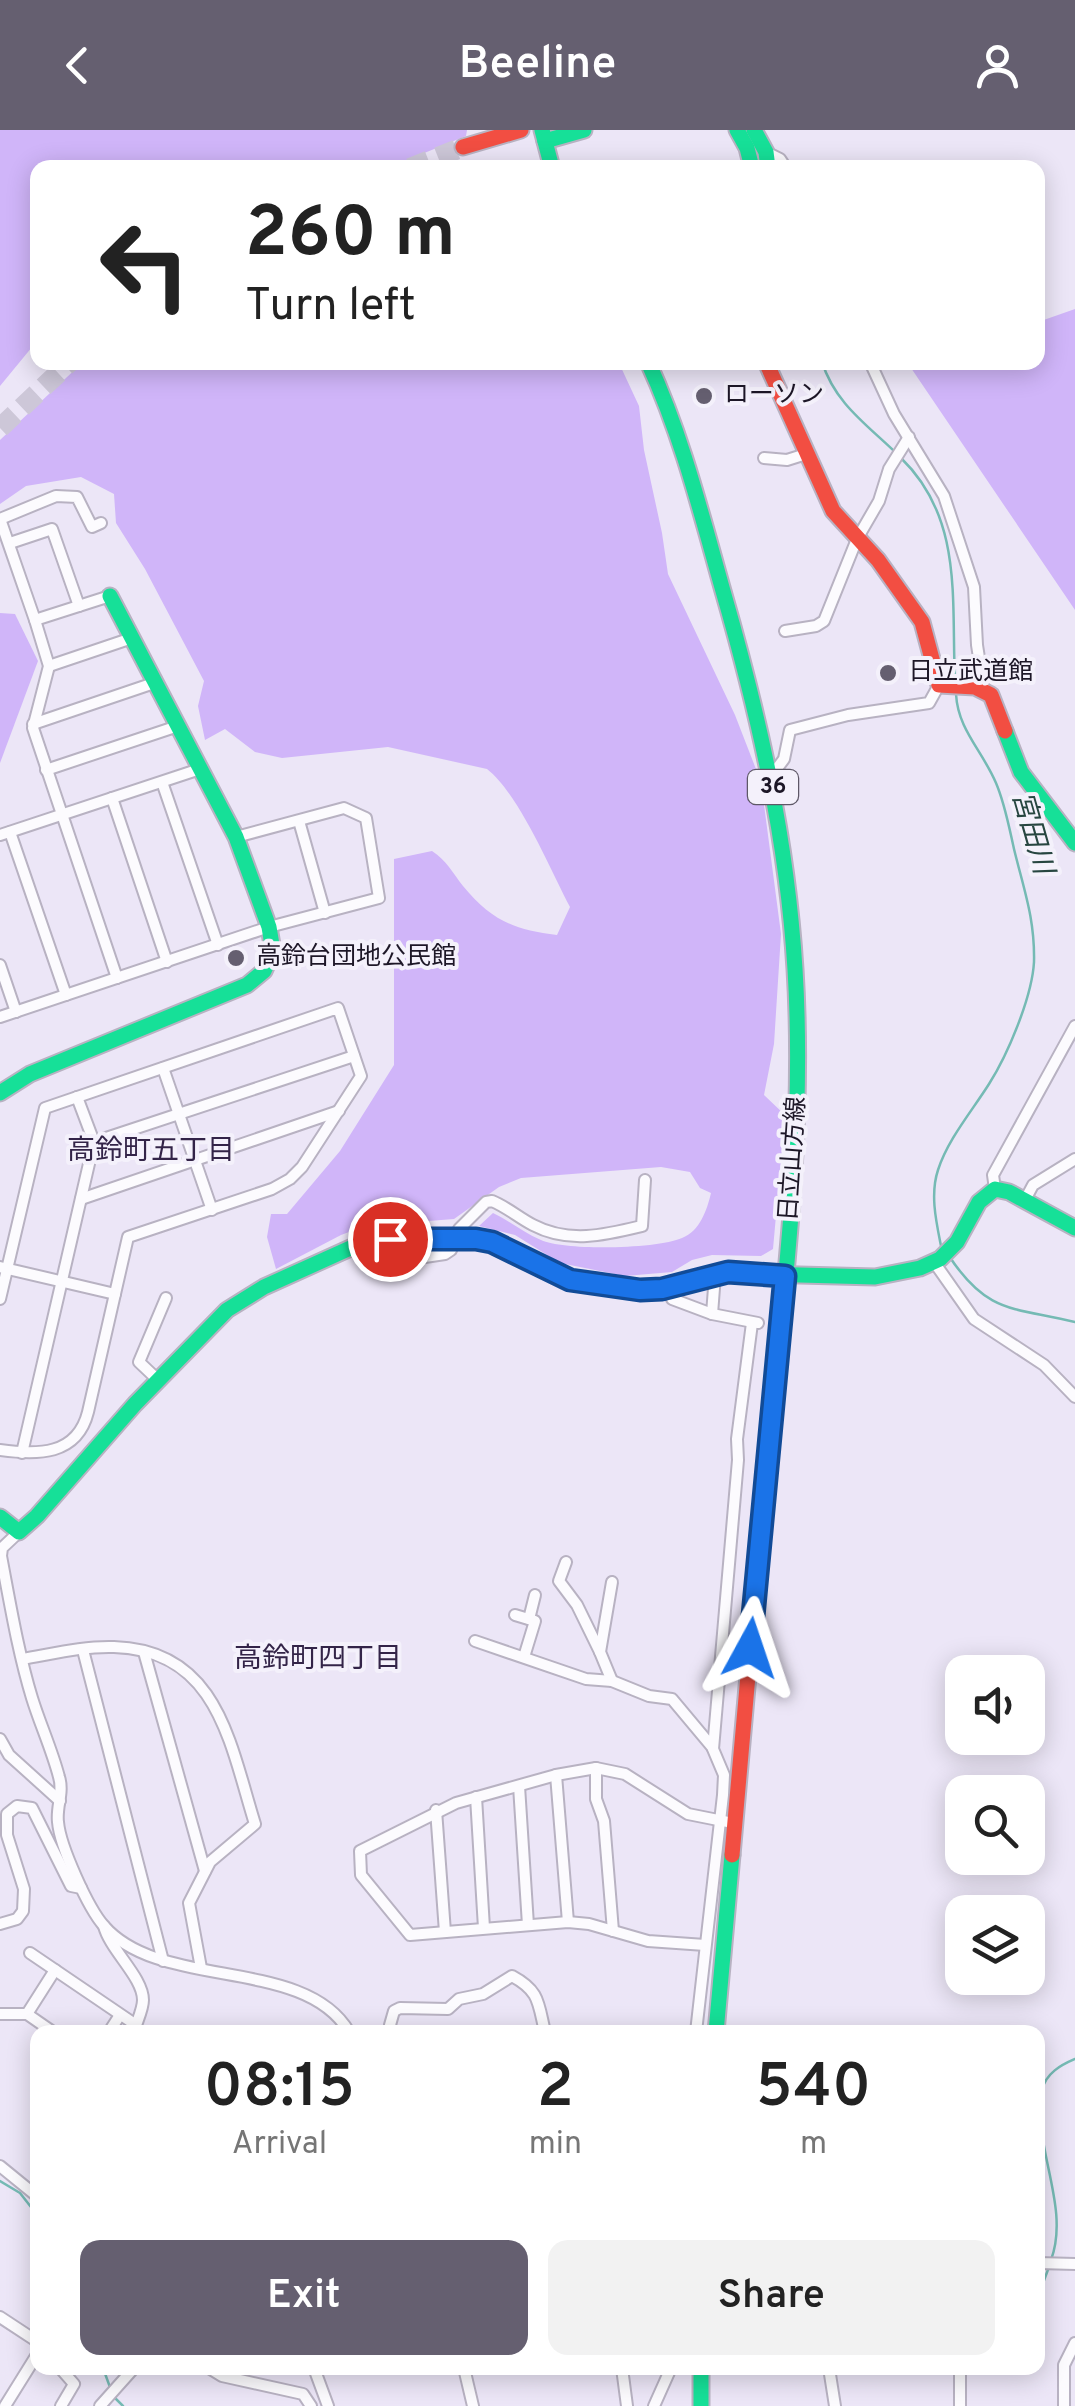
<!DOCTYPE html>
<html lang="en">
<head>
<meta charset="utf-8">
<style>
	body { margin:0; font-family:Overpass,"Noto Sans JP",sans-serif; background:#f2f2f2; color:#222; height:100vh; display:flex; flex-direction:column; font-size:38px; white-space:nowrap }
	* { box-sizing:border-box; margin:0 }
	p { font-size:32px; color:#767676 }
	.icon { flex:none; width:55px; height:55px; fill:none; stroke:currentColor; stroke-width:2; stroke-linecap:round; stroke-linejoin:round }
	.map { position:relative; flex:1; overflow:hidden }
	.side { position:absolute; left:30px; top:1895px; width:1015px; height:350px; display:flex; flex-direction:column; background:#fff; border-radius:20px; box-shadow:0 5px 25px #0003 }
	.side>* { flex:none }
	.hud { position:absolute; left:30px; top:30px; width:1015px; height:210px; border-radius:20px; box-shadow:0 5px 25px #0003; background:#fff; color:#222; overflow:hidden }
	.controls { position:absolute; left:945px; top:1525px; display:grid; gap:20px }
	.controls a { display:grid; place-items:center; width:100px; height:100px; border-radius:20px; background:#fff; box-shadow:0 5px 25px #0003; font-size:50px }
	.pin { position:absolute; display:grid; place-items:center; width:85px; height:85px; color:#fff; margin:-42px; border:5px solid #fff; border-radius:50%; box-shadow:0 2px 10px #0007 }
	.me { position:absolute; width:110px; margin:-55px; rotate:5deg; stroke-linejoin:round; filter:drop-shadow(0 0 8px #0008) }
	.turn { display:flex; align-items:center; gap:35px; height:210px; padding:0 50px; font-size:45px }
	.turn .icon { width:130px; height:130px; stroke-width:2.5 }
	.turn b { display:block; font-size:70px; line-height:85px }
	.eta { display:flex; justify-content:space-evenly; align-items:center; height:170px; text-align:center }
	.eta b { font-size:60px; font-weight:600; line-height:70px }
	.primary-button { display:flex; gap:20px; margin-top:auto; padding:20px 50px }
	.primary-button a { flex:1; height:115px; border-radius:20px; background:#655f70; color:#fff; font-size:40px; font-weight:600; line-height:115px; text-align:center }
	.primary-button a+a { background:#f2f2f2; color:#222 }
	header { display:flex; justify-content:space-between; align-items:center; height:130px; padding:0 50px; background:#655f70; color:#fff; font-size:45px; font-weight:600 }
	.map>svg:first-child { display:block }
	.forest { fill:#d0b5f9 }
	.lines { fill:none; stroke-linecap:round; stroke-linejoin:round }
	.stream { stroke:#75bab4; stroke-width:2.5 }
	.highway-tunnel { stroke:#cdc7d8; stroke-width:20; stroke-dasharray:20 10; stroke-linecap:butt }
	.street-casing { stroke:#b8b2c2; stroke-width:14 }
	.fast-casing { stroke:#b8b2c2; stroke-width:19 }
	.jam-casing { stroke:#b8b2c2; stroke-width:19 }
	.street { stroke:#fcfbfe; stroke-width:10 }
	.fast { stroke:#16e098; stroke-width:15 }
	.jam { stroke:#f24e42; stroke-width:15 }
	.route-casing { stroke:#114b97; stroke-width:25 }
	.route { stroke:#1a73e8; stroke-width:18 }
	.poi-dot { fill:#655f70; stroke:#f4f1fb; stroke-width:4 }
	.labels { text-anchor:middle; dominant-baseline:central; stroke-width:8; stroke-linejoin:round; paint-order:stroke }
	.shield { fill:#f4f1fb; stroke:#5e5867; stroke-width:2.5 }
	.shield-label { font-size:22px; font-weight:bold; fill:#1d1727 }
	.poi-label { font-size:25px; fill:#1d1727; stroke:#f4f1fb; text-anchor:start }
	.street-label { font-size:25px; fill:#1d1727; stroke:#f4f1fb }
	.water-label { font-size:28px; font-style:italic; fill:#274640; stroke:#f4f1fb }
	.neighbourhood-label { font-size:28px; fill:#332448; stroke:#f4f1fb }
</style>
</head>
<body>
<header><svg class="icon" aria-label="back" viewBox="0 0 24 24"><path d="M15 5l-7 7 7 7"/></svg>Beeline<svg class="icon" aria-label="person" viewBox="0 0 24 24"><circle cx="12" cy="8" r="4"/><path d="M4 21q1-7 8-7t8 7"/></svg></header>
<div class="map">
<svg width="1075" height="2276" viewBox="0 0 1075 2276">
	<rect width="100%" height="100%" fill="#ece6f7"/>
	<g class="forest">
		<polygon points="0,0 467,0 466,6 390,37 38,38 37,211 0,256"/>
		<polygon points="1075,179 1075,480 909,235 1038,232 1038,192"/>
		<path d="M83,232l536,1 20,43 5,44 18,83 6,41 67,141 26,67 20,152 -7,110 -10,51 21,20 -12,134 -12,7 -49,-1 -20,5 -20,12 -47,4 -65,-13 -45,-28 -36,-9 14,-13c17,8 31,20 48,27 24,11 117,9 141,-2 18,-7 25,-28 29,-45l-11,-5 -10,-16 -29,-5 -140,11 -22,9 -45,32 -89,7 -24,9 -65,34 -9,-32 4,-23h16l53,-63 54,-86v-206l38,-8c15,10 20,21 31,35 28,34 51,44 94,49l13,-28c-20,-38 -51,-113 -83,-138l-99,-22 -106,11 -27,-6 -30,-23 -20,11 -7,-34 6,-25 -59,-112 -29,-46 -2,-29 -33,-17 -55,9 -26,18v-64z"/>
		<polygon points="0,483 15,484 38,531 0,633"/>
	</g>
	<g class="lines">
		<g class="stream">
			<path d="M822,232c13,41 44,62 73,90"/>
			<path d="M901,328c63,61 50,143 54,223"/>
			<path d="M941,1116c-5,-25 -11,-52 -3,-76 10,-31 34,-59 51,-86 19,-30 43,-87 45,-122 1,-43 -10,-72 -20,-113 -5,-22 -9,-45 -18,-66 -14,-33 -38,-53 -40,-89"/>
			<path d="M949,1126c39,59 65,51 126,66"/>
			<polyline points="0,2051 20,2063 38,2086"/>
			<path d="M1051,2130c20,-54 -20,-116 -9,-170 4,-17 19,-25 33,-31"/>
			<polyline points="1043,2153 1049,2137"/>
			<polyline points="103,2238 111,2260"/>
			<polyline points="114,2267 123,2276"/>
		</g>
		<g class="highway-tunnel">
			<polyline points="410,38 463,17"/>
			<polyline points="0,298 70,232"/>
		</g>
		<g class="street-casing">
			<g id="street">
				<polyline points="766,22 780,29 786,38"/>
				<polyline points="870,232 894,284 944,366 974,457 977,515 984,560"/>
				<polyline points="764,328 787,330 806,324"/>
				<polyline points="10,413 52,399 79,476"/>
				<polyline points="110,466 35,490 49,536 33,598 117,848"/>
				<polyline points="35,490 0,389 56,366 77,367 92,397 101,393"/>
				<polyline points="785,501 816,496 824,491 857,409 879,371 889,339 909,307"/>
				<polyline points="49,536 132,508"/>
				<polyline points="33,594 154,553"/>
				<polyline points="46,640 178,596"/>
				<polyline points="772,645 784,629 790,600 848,585 929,573 939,555"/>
				<polyline points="162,652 218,815"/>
				<polyline points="112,668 167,832"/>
				<polyline points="299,691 325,783"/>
				<polyline points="10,702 66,865"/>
				<polyline points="0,705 200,639"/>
				<polyline points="0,835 16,882"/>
				<polyline points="0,887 269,797 379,768 366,688 344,678 236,707"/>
				<polyline points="163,938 212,1080"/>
				<polyline points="94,1012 354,926"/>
				<polyline points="995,1059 993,1045 1075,896"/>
				<polyline points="81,1069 339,981"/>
				<polyline points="1025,1070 1033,1055 1075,1029"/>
				<path d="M390,1111l35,16 20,-3 6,-4 8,-21 27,-27 6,-1c15,6 27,17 41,24 36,19 72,10 109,1l3,-46"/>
				<polyline points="934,1132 974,1189 1044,1235 1075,1267"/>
				<polyline points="0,1137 115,1164"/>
				<path d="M0,1169l45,-191 293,-100 23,68 -59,91 -12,12 -18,10 -144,48 -40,175c-11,44 -51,43 -88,38"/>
				<polyline points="672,1169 712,1184 758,1193"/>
				<polyline points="712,1184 715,1145"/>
				<polyline points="158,1250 139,1232 166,1168"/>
				<polyline points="22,1323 94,1012 77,967"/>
				<path d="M19,1402l-17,16 -1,8c9,47 17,96 31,142 8,26 20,52 27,79 5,15 -3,30 -1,45 2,24 30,86 46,104 56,65 201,30 245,106"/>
				<polyline points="566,1432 559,1451 577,1475 600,1522"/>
				<polyline points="612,1452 600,1522 612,1551"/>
				<polyline points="515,1485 535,1491 524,1527"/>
				<polyline points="529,1489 535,1465"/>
				<polyline points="475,1511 586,1549 612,1551 649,1566 672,1569 713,1618"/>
				<polyline points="83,1520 163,1831"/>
				<polyline points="144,1522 205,1741"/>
				<path d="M22,1529c30,-5 61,-13 92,-12 104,3 116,97 141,177l-45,38 -21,41 12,65"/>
				<polyline points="0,1609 9,1625 60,1671"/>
				<polyline points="596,1638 596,1669 604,1691 613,1801"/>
				<polyline points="556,1645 568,1792"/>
				<polyline points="519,1656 528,1795"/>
				<polyline points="476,1667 484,1798"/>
				<polyline points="436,1680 445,1802"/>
				<polyline points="0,1794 17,1789 23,1781 24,1759 7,1705 7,1684 17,1676 32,1678 71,1756 81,1758"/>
				<path d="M104,1796c6,24 39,51 39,74 0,10 -7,23 -9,32"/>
				<polyline points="705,1815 648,1811 589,1794 568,1792 410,1805 361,1745 360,1721 456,1673 556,1645 596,1638 625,1644 688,1684 733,1693"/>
				<polyline points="30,1823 136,1895"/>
				<polyline points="0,1884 27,1884"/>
				<polyline points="53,1902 27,1884 55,1840"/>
				<polyline points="109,1902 120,1885"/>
				<path d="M393,1902l-3,-7 4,-14 6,-3 48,1 11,-10 24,-5 29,-18c28,15 26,27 33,56"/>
				<polyline points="696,1902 723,1665 724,1645 713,1619 738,1330 737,1309 752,1193"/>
				<polyline points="0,2036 38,2067"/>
				<polyline points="1038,2133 1075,2134"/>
				<polyline points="0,2187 38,2212"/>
				<polyline points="60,2238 74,2254 61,2276"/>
				<polyline points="209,2238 222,2246 303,2264 311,2276"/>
				<polyline points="314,2238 328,2276"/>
				<polyline points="464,2238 473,2276"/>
				<polyline points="622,2238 627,2276"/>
				<polyline points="829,2238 835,2276"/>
				<polyline points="960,2238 960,2276"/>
				<polyline points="5,2276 38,2223"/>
				<polyline points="100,2276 134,2238"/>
				<polyline points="654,2276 671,2238"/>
				<polyline points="1064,2276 1064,2235 1075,2213"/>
			</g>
		</g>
		<g class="fast-casing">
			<g id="fast">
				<polyline points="542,0 552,38"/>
				<polyline points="737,0 747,18 752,38"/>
				<polyline points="754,0 766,22 768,38"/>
				<polyline points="545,11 584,0"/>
				<path d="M648,232c34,74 53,151 75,229 36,125 64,248 72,378 11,176 -15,352 -31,527"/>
				<polyline points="1005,601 1021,642 1075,713"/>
				<polyline points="0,963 30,944 247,855 264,841 273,821 269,797 236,707 110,466"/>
				<polyline points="0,1387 19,1402 37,1386 135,1274 227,1180 264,1157 357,1115 373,1110 476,1109 510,1119 571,1150 639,1160 662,1159 728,1143 875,1147 920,1138 940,1129 957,1112 979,1072 995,1059 1009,1062 1075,1098"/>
				<polyline points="716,1902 732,1725"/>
				<polyline points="701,2238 701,2276"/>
			</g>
		</g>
		<g class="jam-casing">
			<g id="jam">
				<polyline points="463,17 521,0"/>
				<polyline points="766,232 833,381 878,430 922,492 939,555 975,557 991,565 1005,601"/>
				<polyline points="732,1725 764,1366"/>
			</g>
		</g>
		<use href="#street" class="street"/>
		<use href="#fast" class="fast"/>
		<use href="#jam" class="jam"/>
	</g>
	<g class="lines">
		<g class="route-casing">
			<polyline id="route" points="390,1109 476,1109 492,1112 570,1150 640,1160 662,1159 728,1142 785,1146 750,1518"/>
		</g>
		<use href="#route" class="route"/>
	</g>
	<g class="poi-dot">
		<circle cx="704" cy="266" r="10"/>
		<circle cx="888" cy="543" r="10"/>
		<circle cx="236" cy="828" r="10"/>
	</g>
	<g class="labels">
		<rect class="shield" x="748" y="640" width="50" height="34" rx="8"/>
		<g class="shield-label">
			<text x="773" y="657">36</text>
		</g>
		<g class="poi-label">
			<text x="724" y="266">ローソン</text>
			<text x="908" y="543">日立武道館</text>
			<text x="256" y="828">高鈴台団地公民館</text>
		</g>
		<g class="street-label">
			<text transform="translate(794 1029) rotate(-86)">日立山方線</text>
		</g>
		<g class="water-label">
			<text transform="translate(1031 703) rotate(74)">宮田川</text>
		</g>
		<g class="neighbourhood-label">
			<text x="151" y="1022">高鈴町五丁目</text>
			<text x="318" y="1530">高鈴町四丁目</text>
		</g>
	</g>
</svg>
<div class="controls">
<a><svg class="icon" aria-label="sound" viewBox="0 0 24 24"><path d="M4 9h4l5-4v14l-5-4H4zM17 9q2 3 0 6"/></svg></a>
<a><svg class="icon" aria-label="search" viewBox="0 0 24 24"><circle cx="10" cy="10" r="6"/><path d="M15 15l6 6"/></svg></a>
<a><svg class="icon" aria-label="layers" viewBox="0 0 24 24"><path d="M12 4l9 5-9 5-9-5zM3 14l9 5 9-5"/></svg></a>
</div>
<div class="pin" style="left:390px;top:1109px;background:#d93025"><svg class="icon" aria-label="arrive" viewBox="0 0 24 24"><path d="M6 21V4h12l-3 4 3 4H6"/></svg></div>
<svg class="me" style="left:750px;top:1518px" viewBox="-20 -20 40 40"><path d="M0-17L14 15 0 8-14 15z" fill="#1a73e8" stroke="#fff" stroke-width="4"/></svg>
<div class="hud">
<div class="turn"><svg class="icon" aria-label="left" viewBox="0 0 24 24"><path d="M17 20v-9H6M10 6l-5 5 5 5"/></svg><div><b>260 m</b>Turn left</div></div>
</div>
<section class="side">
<div class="eta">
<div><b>08:15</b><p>Arrival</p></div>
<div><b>2</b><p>min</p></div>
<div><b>540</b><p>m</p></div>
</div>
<div class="primary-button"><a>Exit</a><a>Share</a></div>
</section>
</div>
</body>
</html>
